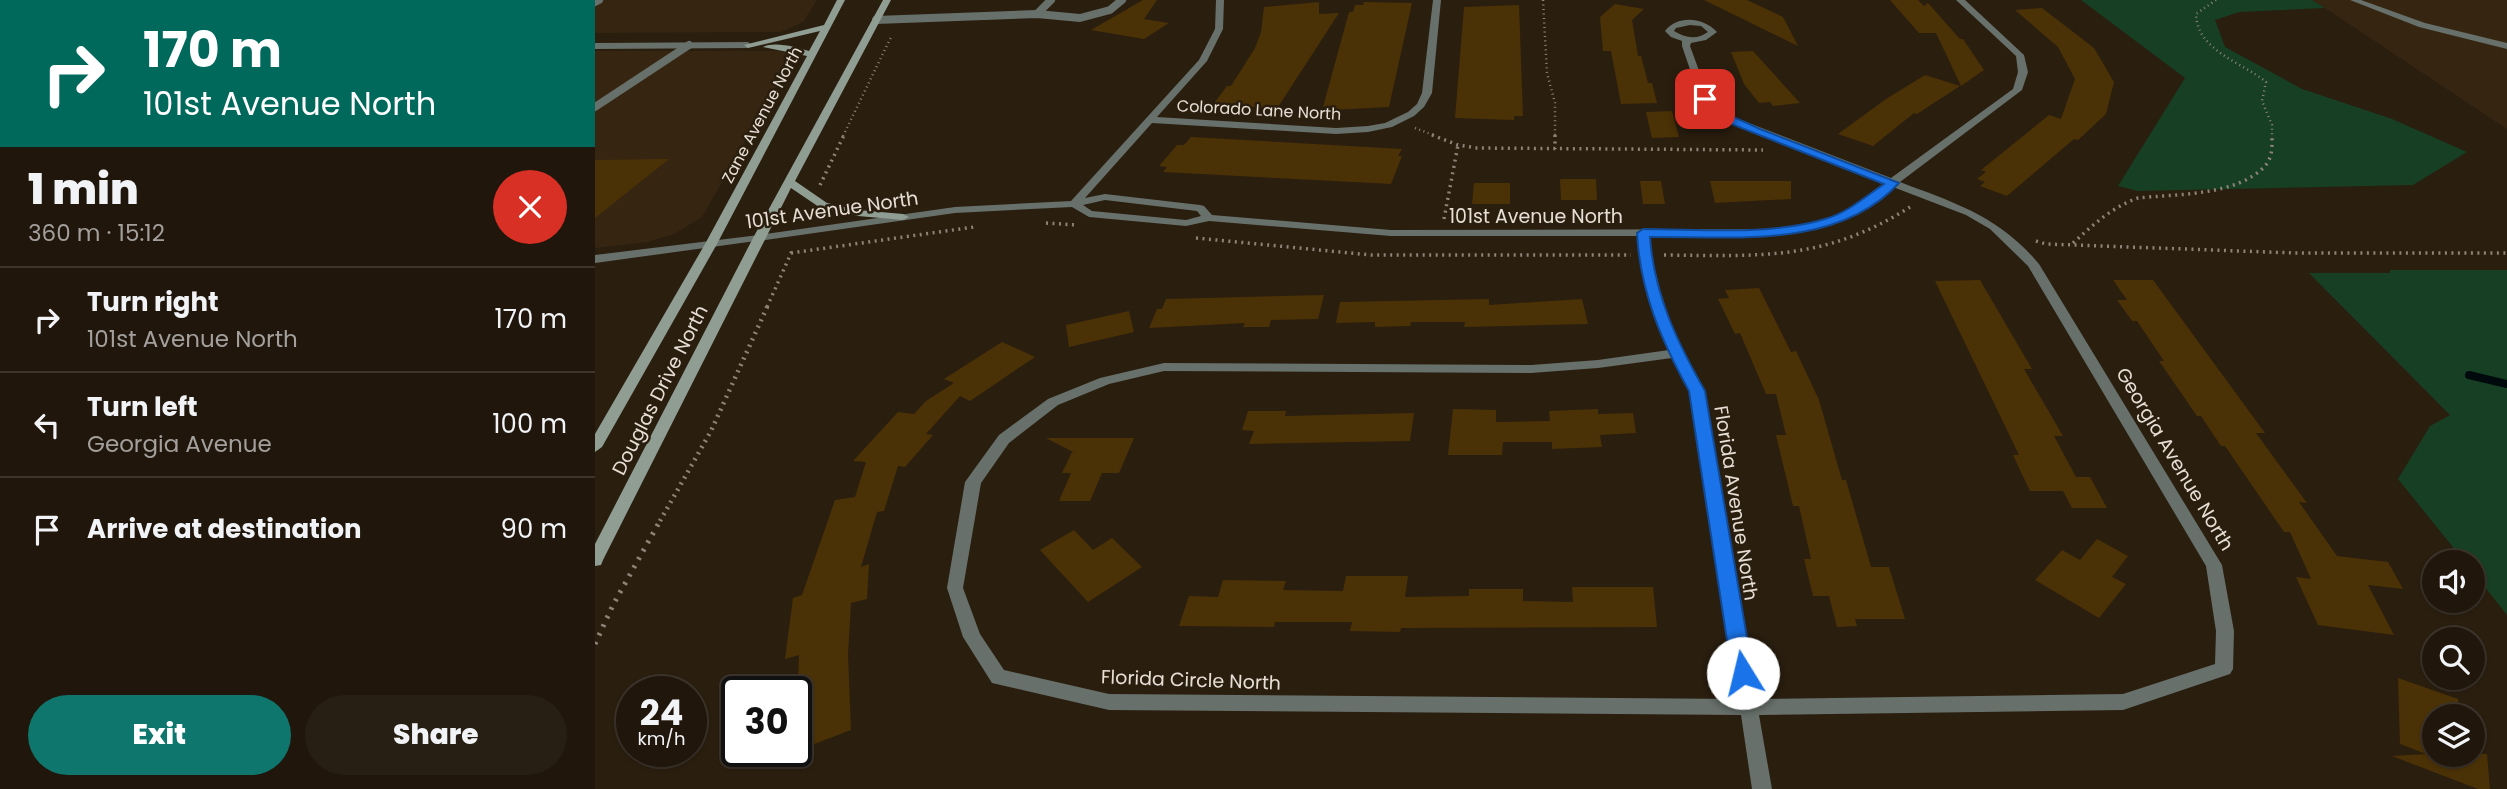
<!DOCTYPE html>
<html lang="en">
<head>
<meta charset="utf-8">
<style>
	body { margin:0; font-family:Poppins,sans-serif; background:#281f14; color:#f1f3f6; height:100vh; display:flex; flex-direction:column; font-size:26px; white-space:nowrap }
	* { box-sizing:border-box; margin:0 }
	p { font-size:23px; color:#a29f9d }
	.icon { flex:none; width:38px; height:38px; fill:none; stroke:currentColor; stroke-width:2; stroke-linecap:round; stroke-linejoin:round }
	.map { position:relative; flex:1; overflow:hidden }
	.side { display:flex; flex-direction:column; background:#20160b; width:595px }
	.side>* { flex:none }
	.banner { background:#00695c; color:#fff; overflow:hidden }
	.buttons { position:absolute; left:1827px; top:550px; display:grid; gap:14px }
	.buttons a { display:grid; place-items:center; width:63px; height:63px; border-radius:50%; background:#20160b; box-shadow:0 2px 5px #0004,0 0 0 2px #3d352c; font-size:35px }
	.speed { position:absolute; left:21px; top:676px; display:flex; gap:14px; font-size:35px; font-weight:700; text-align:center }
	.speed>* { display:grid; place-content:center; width:91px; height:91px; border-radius:50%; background:#20160b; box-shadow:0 2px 5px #0004,0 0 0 2px #3d352c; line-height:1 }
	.speed small { font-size:18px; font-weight:400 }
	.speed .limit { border:4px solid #111; border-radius:10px; background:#fff; color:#111 }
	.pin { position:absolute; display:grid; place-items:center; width:60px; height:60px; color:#fff; margin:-30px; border-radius:14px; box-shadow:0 4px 10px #0006 }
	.me { position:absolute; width:77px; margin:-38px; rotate:351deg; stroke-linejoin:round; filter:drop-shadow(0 0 5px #0008) }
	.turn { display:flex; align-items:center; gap:24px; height:147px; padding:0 28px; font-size:32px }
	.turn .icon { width:91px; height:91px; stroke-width:2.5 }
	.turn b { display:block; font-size:49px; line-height:60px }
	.round { display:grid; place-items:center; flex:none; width:74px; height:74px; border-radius:37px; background:#281f14 }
	.headline { display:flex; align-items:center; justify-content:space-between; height:119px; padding:0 28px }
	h1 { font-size:42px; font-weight:800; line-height:52px }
	.action { display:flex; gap:14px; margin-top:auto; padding:14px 28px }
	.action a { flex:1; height:80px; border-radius:42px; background:#0f766e; color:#fff; font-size:28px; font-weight:800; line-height:80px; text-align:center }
	.action a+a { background:#281f14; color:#f1f3f6 }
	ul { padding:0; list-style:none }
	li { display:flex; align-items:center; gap:21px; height:105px; padding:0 28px; border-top:2px solid #3d352c }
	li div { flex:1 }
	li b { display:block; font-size:26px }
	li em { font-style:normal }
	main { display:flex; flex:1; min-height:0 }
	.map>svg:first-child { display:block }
	.built { fill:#362611 }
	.green { fill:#163f24 }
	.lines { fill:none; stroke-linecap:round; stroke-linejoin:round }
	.stream { stroke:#00090c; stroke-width:8 }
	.building { fill:#4b3106 }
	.path-far3 { stroke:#8d8377; stroke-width:2.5; stroke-dasharray:1 3.5; stroke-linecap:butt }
	.path-far2 { stroke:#8d8377; stroke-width:3.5; stroke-dasharray:2 4.5; stroke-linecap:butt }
	.path-far1 { stroke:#8d8377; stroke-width:4.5; stroke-dasharray:2 5; stroke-linecap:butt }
	.path { stroke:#8d8377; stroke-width:5; stroke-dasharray:2.5 7; stroke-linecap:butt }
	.service { stroke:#67706a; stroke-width:8 }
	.minor { fill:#67706a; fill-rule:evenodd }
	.tertiary { fill:#67706a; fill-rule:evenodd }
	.secondary { fill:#8f9d93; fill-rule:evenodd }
	.route { fill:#1a73e8; stroke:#114b97; stroke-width:2 }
	.labels { text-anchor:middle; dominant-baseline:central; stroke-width:5; stroke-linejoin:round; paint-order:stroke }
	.far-street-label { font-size:16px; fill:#e7dfd5; stroke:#2a1e0f }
	.street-label { font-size:19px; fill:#e7dfd5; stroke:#2a1e0f }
</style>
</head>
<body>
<main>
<section class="side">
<div class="banner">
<div class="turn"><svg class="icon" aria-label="right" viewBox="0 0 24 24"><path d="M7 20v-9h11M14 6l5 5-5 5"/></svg><div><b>170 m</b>101st Avenue North</div></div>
</div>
<div class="headline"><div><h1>1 min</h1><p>360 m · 15:12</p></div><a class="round" style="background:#d93025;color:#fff"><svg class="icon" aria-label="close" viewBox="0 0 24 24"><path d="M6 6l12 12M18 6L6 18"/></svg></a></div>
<ul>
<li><svg class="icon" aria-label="right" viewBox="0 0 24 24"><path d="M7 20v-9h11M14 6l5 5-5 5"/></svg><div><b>Turn right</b><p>101st Avenue North</p></div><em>170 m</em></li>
<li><svg class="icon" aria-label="left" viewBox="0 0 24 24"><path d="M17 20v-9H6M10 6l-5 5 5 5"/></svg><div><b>Turn left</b><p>Georgia Avenue</p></div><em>100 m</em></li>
<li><svg class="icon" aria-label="arrive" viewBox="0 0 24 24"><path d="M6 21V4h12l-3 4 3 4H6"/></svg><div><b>Arrive at destination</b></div><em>90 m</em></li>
</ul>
<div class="action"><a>Exit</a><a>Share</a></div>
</section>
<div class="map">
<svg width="1912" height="789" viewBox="0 0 1912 789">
	<rect width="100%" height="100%" fill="#2a1e0f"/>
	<g class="built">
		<polygon points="0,0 222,0 208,22 186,32 0,33"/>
		<polygon points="1717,0 1912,0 1912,129 1730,8"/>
		<polygon points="0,51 183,51 194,53 198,57 107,217 79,234 53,242 0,248"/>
	</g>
	<g class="green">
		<polygon points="1486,0 1717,0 1730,8 1644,12 1620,20 1630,47 1707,89 1797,119 1872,152 1818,185 1543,191 1523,186 1590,78"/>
		<polygon points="1795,270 1912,270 1912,615 1878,572 1878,562 1870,562 1803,479 1835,426 1855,415 1714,273 1795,273"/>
	</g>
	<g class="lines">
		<polyline class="stream" points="1874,375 1912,384"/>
	</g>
	<g class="building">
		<polygon points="548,0 562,0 549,19 574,23 549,39 496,30"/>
		<polygon points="1109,0 1152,0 1188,17 1203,46"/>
		<polygon points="1295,0 1323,0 1329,6 1333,3 1365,39 1368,39 1389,70 1366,86 1341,33 1324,33"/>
		<polygon points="724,2 724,14 744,13 683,107 616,107 632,86 636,86 660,48 666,32 669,7"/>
		<polygon points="769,2 817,3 794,107 736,110 737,106 728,107 754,12 758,12 760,5 768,5"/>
		<polygon points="1020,4 1049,9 1037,20 1043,56 1046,56 1053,83 1057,83 1062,103 1026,104 1016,51 1008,51 1005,17"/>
		<polygon points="924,5 928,116 919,116 919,120 860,118 869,7"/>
		<polygon points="1447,8 1499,48 1519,82 1511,114 1483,140 1479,139 1412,196 1385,186 1390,182 1382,179 1391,172 1386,170 1454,115 1466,119 1480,79 1463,47 1420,10"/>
		<polygon points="1158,51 1205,103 1178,106 1175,102 1164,103 1149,84 1136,52"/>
		<polygon points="1330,75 1365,86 1322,114 1319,113 1278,146 1243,134 1291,99"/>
		<polygon points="1077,111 1084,137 1057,138 1051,112"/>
		<polygon points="596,137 807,149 803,156 807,156 796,184 568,172 572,167 564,166 582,145 589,145"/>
		<polygon points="74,159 0,218 0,160"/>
		<polygon points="965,179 1001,179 1002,200 966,200"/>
		<polygon points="1045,181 1066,181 1070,204 1048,204"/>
		<polygon points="1115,181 1196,181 1196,199 1120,203"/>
		<polygon points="879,183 915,183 915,204 877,204"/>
		<polygon points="1385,280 1437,369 1429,369 1468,436 1459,436 1481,477 1495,477 1512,508 1477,508 1468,491 1435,491 1418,455 1424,455 1340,281"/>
		<polygon points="1518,280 1558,280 1670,433 1661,433 1712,503 1704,502 1742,556 1793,562 1808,589 1773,585 1799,635 1723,625 1701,577 1716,579 1695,532 1689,532 1630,446 1626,446 1606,416 1602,416 1564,361 1569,361 1542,321 1537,321 1522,300 1532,300"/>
		<polygon points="1164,288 1196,352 1201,351 1224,400 1247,480 1251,480 1276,567 1294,567 1310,619 1260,619 1262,626 1242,627 1234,596 1218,596 1209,559 1216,559 1204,506 1198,506 1181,435 1191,435 1181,394 1171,394 1145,333 1140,334 1123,299 1134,298 1130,290"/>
		<polygon points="729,295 723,319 676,320 674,327 648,327 650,323 554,328 562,309 567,309 571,299"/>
		<polygon points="894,299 894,305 987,299 993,324 869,327 870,322 816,322 815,326 780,327 780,322 741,323 745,302"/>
		<polygon points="534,311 539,332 474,347 471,325"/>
		<polygon points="407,342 440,357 375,401 365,396 331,434 338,435 310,467 303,466 289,511 282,512 266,567 274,564 272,599 256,603 253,654 256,730 201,751 204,655 190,659 198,598 207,595 240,500 260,497 271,462 258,461 303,412 319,414 331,401 359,383 349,379"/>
		<polygon points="858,409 901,410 901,422 955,421 954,411 1003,409 1003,414 1038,413 1041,433 1005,435 1007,447 957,449 957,442 908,442 907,455 853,455"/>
		<polygon points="653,411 691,411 690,416 819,413 815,441 654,444 659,431 647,430"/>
		<polygon points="451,438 539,438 524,473 507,473 495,501 464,501 476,473 467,473 477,452 480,453"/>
		<polygon points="479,530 498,550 517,538 547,567 493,602 445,550"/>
		<polygon points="1502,539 1533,556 1517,577 1531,584 1504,618 1440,580 1467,550 1485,560"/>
		<polygon points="751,576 813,576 810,597 874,596 874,589 928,589 928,601 978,602 977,587 1058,587 1062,627 806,628 805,632 755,631 757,622 680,622 679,627 584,626 594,596 623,597 628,580 691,581 688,590 748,591"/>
		<polygon points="1803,678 1863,699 1864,716 1839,716 1839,754 1892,754 1895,789 1883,789 1797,756 1831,754 1805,744"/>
	</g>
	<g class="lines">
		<g class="path-far3">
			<polyline points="948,0 952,73 960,103 960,136"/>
			<path d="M1621,0l-20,14c1,37 46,48 70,68l-4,19 10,24v11"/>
			<polyline points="820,128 841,136"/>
			<polyline points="248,136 297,35"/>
		</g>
		<g class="path-far2">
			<polyline points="837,135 863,145 882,148 1168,150"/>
			<polyline points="960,135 960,149"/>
			<polyline points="225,185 249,135"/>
			<polyline points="849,219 863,145"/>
			<polyline points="451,223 481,225"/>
			<polyline points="601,238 776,255 1036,255"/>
			<polyline points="1441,241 1451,244 1700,253 1912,253"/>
			<path d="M1478,243c20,-18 39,-36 65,-45 38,-4 99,-2 127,-32 8,-9 7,-21 7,-31"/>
			<polyline points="196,253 379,227"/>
			<path d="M1069,255c97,1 161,6 246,-48"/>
			<polyline points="172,307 197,251"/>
		</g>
		<polyline class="path-far1" points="65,521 116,431 173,305"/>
		<polyline class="path" points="0,644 18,605 66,519"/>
		<g class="service">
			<polyline points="0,2 4,0"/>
			<polyline points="442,14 456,0"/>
			<polyline points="281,20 442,14 485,18 515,10 527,0"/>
			<polyline points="0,107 94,45"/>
		</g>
		<path class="minor" d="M621,0h8l-1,29 -16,32 -50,56 179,11 32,-2 17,-3 23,-11 9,-8 5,-11 11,-93h8l-9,93 -8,14 -10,9 -22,11 -24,5 -32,2 -184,-11 -67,75 20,-4 95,11 4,1 8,9 179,15 388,-1 47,-10 23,-10 35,-26 -162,-64 -22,-20 -18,-53v-5l-11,-4 -6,-6c13,-17 39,-13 52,1l-11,8 -15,3 -1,3 19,52 19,17 163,63 122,-89 5,-17 -2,-16 -60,-56h9l59,55 4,17 -6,18 -122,92c55,21 99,34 139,82l183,301 12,66 -1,38 -3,5 -107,36 -364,5 13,74h-20l-11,-74 -632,-5 -117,-27 -29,-46 -16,-49 18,-106 34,-47 49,-36 52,-21 64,-15 367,2 67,-5 71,-10 -21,-55 -10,-59h-247l-182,-15 -23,5 -97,-9 -17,-10 -117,6 -196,28 -6,-3 6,-3 196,-28 116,-6 128,-141 16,-31zM1095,25l11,1 7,6c-11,8 -23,6 -34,-1l2,-3zM1298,187l73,28 24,14 38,37 178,300 10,65 -1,33 -92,30 -366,5 -53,-308c-28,-49 -48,-99 -55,-155 58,0 130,8 184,-12 23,-8 41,-23 60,-37zM510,200l92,11 4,5 -15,4 -94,-9 -9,-6zM1077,358l18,33 48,308 -629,-5 -105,-24 -24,-36 -17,-46 18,-105 28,-40 49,-38 51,-21 55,-13 367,2 67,-5z"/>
		<g class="tertiary">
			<polygon points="1755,0 1766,0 1830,23 1912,43 1912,49 1824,27"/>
			<polygon points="0,43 153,42 157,45 153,48 0,49"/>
			<polygon points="164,235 170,238 168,240 0,263 0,255"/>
		</g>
		<g class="secondary">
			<path d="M242,0h8l-128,244 -115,203 -7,5v-18l110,-190 102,-188 -44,-9c12,-6 33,0 46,4l11,-20 -72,17 -4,-3 80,-20z"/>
			<polygon points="288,0 296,0 200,181 232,203 263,210 308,214 314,217 308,220 263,216 224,207 196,188 8,560 6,565 0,566 0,544 158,238"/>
		</g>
	</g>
	<path class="route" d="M1106,97h8l20,18 31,14 139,54c-62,67 -166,53 -249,54 4,57 27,105 55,154l48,282 -3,7 -7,2 -8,-2 -3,-7 -43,-282c-28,-51 -49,-100 -52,-158l6,-4c59,0 125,7 182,-10 22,-6 40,-22 59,-35l-163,-64 -20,-18z"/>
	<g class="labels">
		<g class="far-street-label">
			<text transform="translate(664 110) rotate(3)">Colorado Lane North</text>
			<text transform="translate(167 115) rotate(-62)">Zane Avenue North</text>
		</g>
		<g class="street-label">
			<text transform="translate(237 210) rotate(-8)">101st Avenue North</text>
			<text x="941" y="216">101st Avenue North</text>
			<text transform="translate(65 390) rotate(-63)">Douglas Drive North</text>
			<text transform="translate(1580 459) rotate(59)">Georgia Avenue North</text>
			<text transform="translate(1141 503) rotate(81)">Florida Avenue North</text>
			<text transform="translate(596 680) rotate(2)">Florida Circle North</text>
		</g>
	</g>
</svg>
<div class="buttons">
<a><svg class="icon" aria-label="sound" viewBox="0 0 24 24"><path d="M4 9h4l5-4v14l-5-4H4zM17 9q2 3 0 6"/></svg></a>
<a><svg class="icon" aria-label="search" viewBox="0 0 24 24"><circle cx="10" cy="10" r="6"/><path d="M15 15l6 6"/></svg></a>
<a><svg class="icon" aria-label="layers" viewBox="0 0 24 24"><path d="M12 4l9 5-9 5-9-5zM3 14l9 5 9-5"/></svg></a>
</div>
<div class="speed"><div>24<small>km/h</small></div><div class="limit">30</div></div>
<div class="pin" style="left:1110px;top:99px;background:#d93025"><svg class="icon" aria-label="arrive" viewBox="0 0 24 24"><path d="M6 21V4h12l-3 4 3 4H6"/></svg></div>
<svg class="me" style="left:1148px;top:673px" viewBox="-20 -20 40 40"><circle r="19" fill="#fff"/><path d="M0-13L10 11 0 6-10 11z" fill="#1a73e8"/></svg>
</div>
</main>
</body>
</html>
